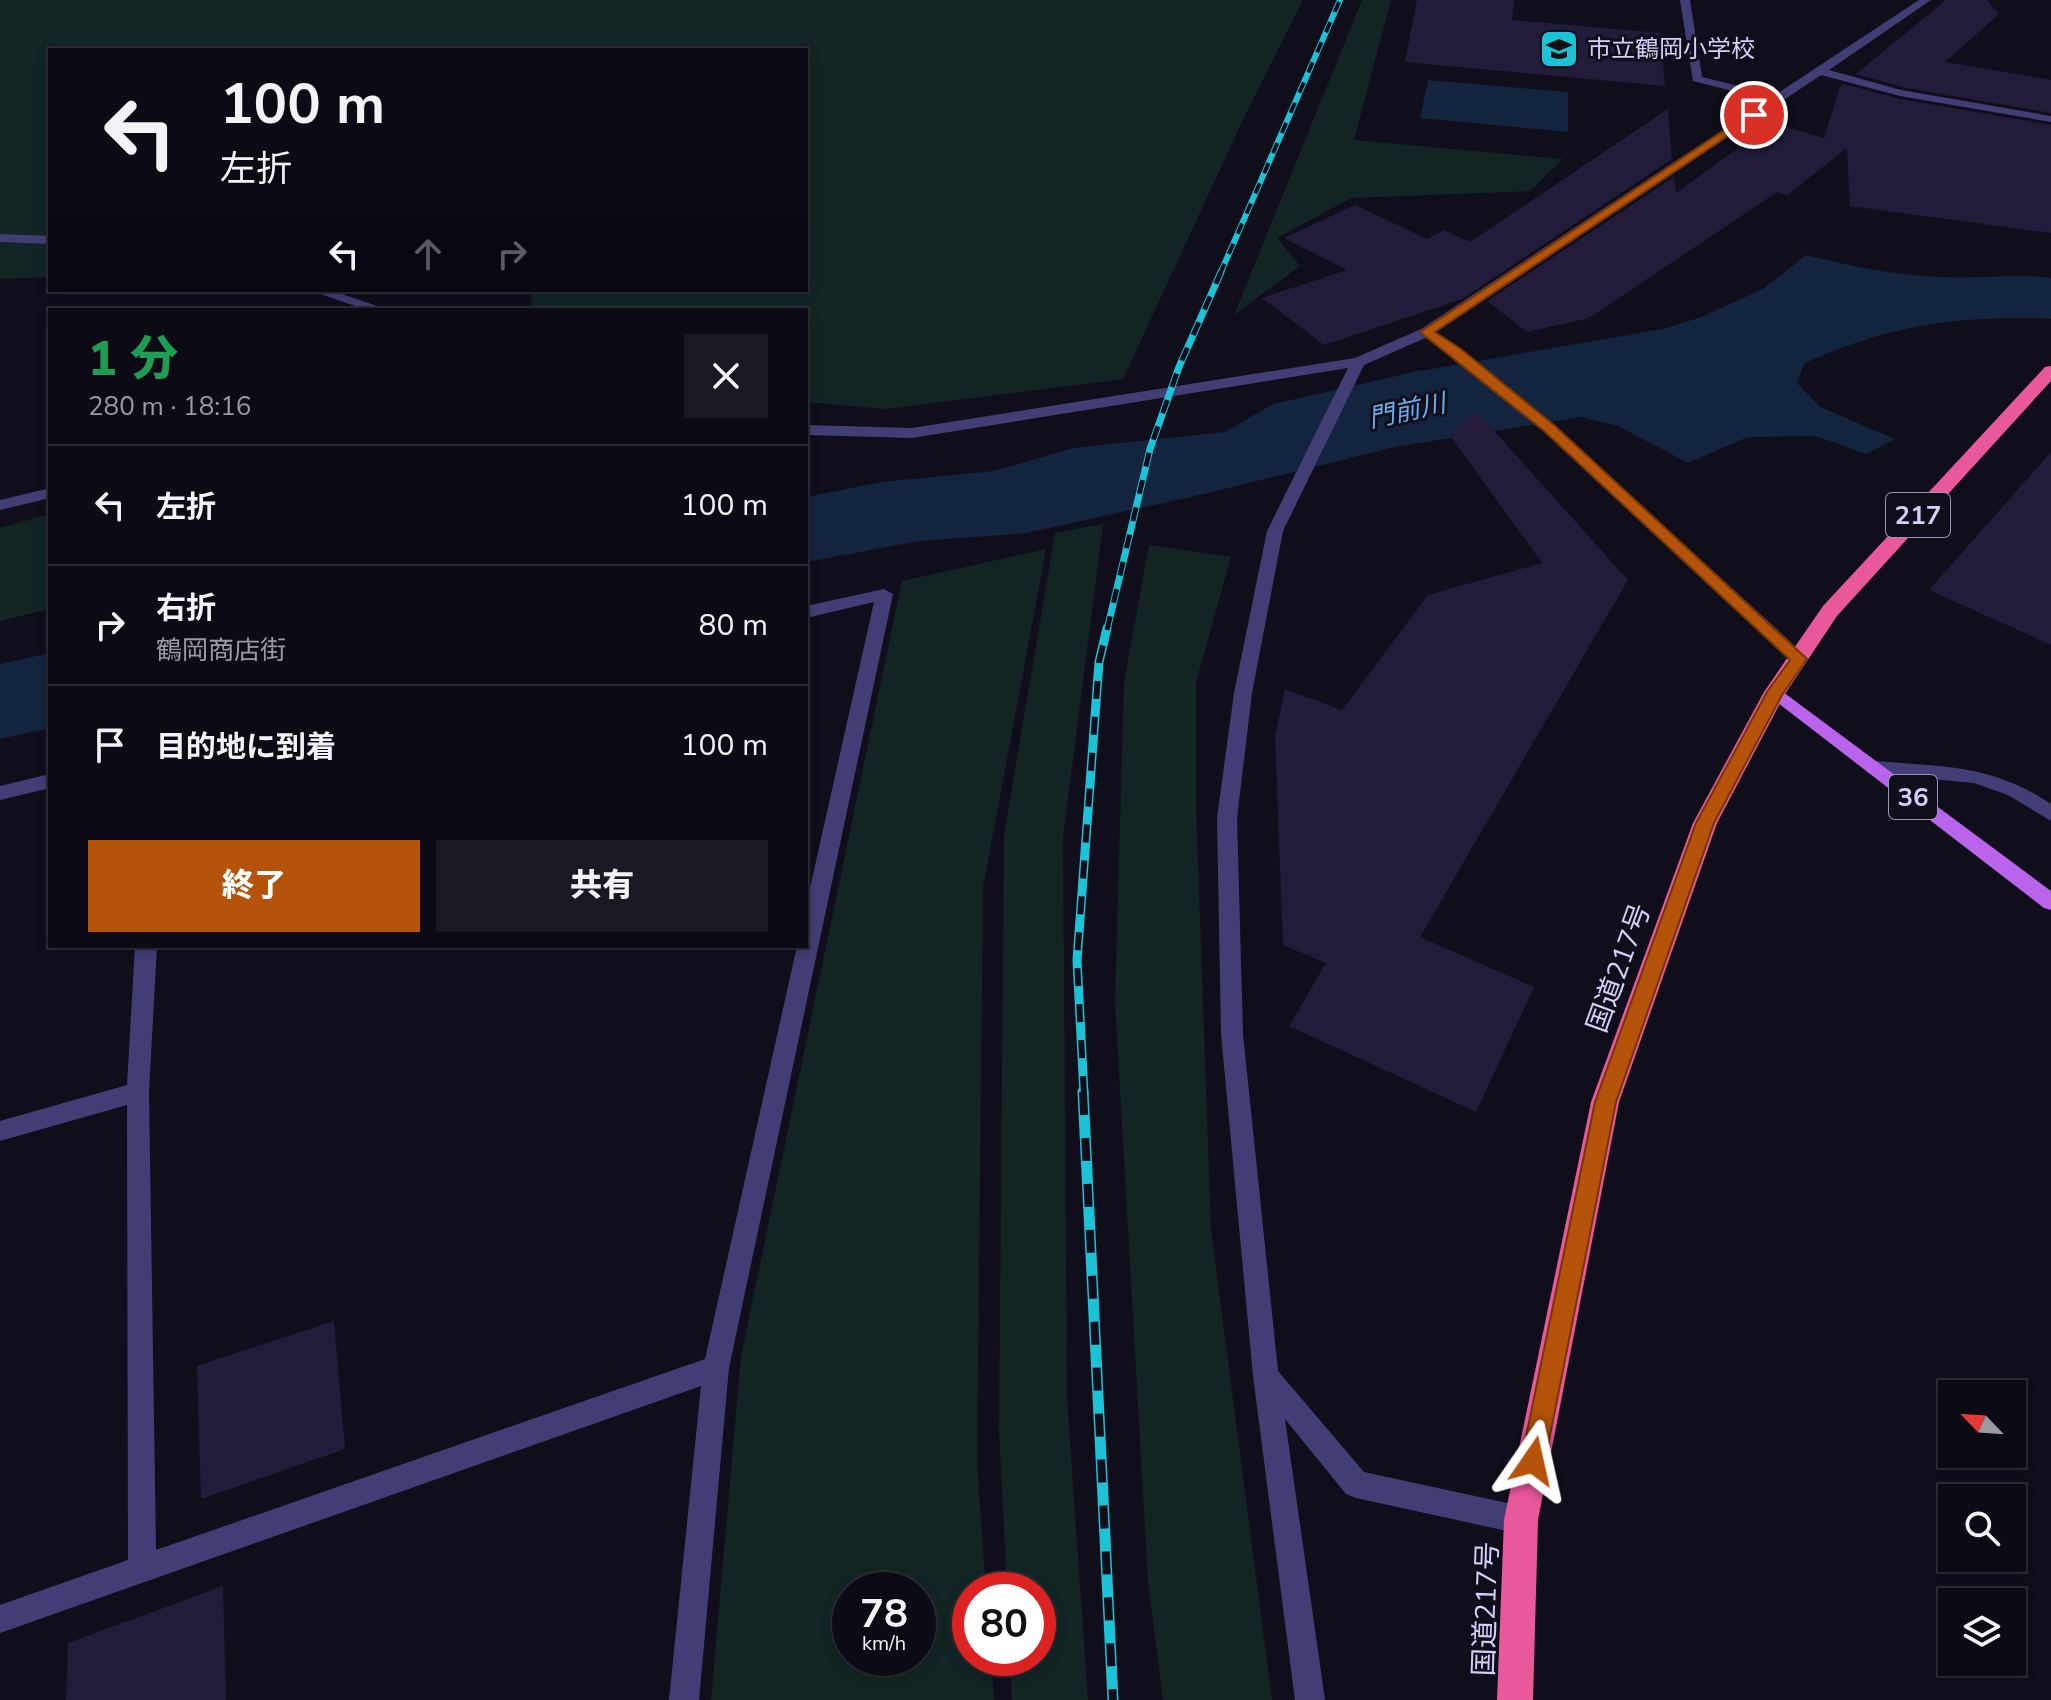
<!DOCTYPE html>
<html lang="ja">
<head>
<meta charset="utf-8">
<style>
	body { margin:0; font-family:"Nunito Sans","Noto Sans JP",sans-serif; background:#1a1822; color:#f1f3f6; height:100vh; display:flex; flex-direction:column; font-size:30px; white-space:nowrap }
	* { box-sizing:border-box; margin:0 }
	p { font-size:26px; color:#9a9aa0 }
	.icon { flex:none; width:44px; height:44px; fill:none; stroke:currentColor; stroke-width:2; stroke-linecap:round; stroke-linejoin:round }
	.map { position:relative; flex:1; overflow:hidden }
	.details { position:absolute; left:48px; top:308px; width:760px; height:640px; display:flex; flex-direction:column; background:#0c0a14; border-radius:0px; box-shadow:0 4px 12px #0003,0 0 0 2px #2c2b34 }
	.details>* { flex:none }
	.guide { position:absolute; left:48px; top:48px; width:760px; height:244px; border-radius:0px; box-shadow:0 4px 12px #0003,0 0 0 2px #2c2b34; background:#0c0a14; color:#f1f3f6; overflow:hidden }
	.needle { width:52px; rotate:295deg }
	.fabs { position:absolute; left:1938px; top:1380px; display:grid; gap:16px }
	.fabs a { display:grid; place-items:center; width:88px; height:88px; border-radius:0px; background:#0c0a14; box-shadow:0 4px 12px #0003,0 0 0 2px #2c2b34; font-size:40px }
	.speed { position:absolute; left:832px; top:1572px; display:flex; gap:16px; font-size:40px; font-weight:700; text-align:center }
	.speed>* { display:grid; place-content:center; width:104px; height:104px; border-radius:50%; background:#0c0a14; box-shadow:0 4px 12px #0003,0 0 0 2px #2c2b34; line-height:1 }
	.speed small { font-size:20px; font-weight:400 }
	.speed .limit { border:12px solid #d22; background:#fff; color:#111 }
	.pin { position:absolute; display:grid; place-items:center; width:68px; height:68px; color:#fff; margin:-34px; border:4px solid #fff; border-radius:50%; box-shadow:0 2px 8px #0007 }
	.me { position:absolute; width:88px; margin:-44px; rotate:11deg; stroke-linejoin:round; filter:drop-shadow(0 0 6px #0008) }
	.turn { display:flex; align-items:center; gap:28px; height:168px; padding:0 40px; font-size:36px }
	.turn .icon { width:104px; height:104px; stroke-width:2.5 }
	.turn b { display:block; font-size:56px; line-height:68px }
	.lanes { display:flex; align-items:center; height:76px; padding:0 40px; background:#0003; justify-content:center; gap:40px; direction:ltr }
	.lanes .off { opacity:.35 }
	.round { display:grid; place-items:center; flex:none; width:84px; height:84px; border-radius:0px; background:#1a1822 }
	.headline { display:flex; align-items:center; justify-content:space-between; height:136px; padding:0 40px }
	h1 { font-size:48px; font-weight:800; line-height:60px; color:#1e9e55 }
	.primary-button { display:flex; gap:16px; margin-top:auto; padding:16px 40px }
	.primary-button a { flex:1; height:92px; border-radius:0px; background:#b45309; color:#fff; font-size:32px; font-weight:800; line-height:92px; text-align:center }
	.primary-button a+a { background:#1a1822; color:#f1f3f6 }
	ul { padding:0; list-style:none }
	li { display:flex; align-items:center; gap:24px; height:120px; padding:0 40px; border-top:2px solid #2c2b34 }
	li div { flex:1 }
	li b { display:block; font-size:30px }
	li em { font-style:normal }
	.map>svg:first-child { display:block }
	.green { fill:#122524; fill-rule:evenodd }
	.water { fill:#13243f }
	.building { fill:#221c3a }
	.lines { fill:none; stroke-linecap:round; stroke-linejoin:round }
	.minor { fill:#413e75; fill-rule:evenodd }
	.major { fill:#ba63eb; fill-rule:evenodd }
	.highway { fill:#ea589c; fill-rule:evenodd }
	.rail-far3-casing { stroke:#1cc3d7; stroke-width:6 }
	.rail-far2-casing { stroke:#1cc3d7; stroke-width:7 }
	.rail-far1-casing { stroke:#1cc3d7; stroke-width:9 }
	.rail-casing { stroke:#1cc3d7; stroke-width:11 }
	.rail-far3 { stroke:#100e1b; stroke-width:4; stroke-dasharray:11; stroke-linecap:butt }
	.rail-far2 { stroke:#100e1b; stroke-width:5; stroke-dasharray:14; stroke-linecap:butt }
	.rail-far1 { stroke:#100e1b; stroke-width:6; stroke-dasharray:18; stroke-linecap:butt }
	.rail { stroke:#100e1b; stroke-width:8; stroke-dasharray:23; stroke-linecap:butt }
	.route { fill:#b45309; stroke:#753606; stroke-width:2 }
	.labels { text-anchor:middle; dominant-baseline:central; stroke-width:6; stroke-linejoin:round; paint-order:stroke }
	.far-poi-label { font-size:24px; fill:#d4cef9; stroke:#100e1b; text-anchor:start }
	.far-water-label { font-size:26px; font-style:italic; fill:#69aeec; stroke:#100e1b }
	.shield { fill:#100e1b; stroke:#9994b6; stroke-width:2 }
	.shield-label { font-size:26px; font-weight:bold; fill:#d4cef9 }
	.street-label { font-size:28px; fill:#d4cef9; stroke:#100e1b }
</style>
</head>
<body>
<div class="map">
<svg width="2051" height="1700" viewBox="0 0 2051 1700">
	<rect width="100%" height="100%" fill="#100e1b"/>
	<g class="green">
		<polygon points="0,0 1303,0 1248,109 1123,379 886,409 806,402 806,310 532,310 530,290 806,290 806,50 50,50 50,277 0,279"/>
		<polygon points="1362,0 1391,0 1354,140 1563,159 1530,191 1351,198 1277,238 1300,266 1234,315"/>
		<polygon points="50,514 50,609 0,621 0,528"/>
		<polygon points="1103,524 1063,838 1067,1399 1088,1700 1012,1700 1010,1658 1038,1658 1038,1590 1007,1590 999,1429 1004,836 1055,533"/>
		<polygon points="1149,545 1231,557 1196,682 1196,807 1211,1230 1272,1700 1163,1700 1148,1581 1115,1001 1124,682"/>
		<path d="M1046,549l-63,339 -6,574 9,128h-16v68h21l3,42h-283l30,-344 161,-775zM918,1590v68h-68v-68z"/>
	</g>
	<g class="water">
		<polygon points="1428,80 1568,92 1568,132 1420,118"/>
		<path d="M1806,255c44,11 88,20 134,22 37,2 74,-4 111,1v41c-92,-4 -162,6 -246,44l-8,20 23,24 75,32 -29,15 -50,-18 -68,1 -60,26 -70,-37 -37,-9 -186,30 -187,46 -181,40 -108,8 -113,21v-65l76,-15 112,-11 79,-23 152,-16 48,-28 141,-32 249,-43 38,-12 62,-28z"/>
		<polygon points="50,653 50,728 0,739 0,664"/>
	</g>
	<g class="building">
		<polygon points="1417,0 1514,0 1512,20 1660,33 1665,86 1405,62"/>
		<polygon points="1946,0 1987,0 1999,14 1945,62 2051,80 2051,113 1902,87 1856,74"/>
		<polygon points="1844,84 1900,99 2051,125 2051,233 1850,206 1847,148 1787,195 1777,192 1589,318 1527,332 1487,301 1674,177 1676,193 1748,141 1767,147 1785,127 1824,138 1840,87"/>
		<polygon points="1668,109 1672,159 1462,299 1324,345 1262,298 1347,270 1284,238 1355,205 1427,239 1444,230 1470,242"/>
		<polygon points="1477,412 1628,580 1420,937 1534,987 1476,1112 1289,1026 1326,963 1283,945 1275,737 1285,689 1342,710 1428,595 1542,563 1449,434"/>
		<polygon points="2051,452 2051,645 1929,590"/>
		<polygon points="334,1321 345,1449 201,1499 197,1366"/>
		<polygon points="223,1586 226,1700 66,1700 68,1643"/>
	</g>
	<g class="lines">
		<g class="minor">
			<polygon points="1680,0 1690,0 1702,77 1775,95 1919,0 1931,0 1829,70 1901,90 2051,116 2051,122 1900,96 1821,75 1436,332 1462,349 1554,425 1805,655 1808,659 1805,663 1793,663 1544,431 1452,355 1425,338 1364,365 1283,531 1252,693 1237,818 1243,1034 1278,1371 1364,1472 1521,1506 1531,1510 1535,1520 1531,1530 1521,1534 1356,1498 1346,1494 1285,1419 1325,1700 1295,1700 1253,1376 1221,1034 1217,818 1234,693 1267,531 1348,368 912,438 806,435 806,425 912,428 1355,358 1421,329 1768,100 1693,81"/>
			<polygon points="0,234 50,236 50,244 0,242"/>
			<polygon points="309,290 330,290 389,310 367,310"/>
			<polygon points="50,488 50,498 0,510 0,500"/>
			<polygon points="884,589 893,594 729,1368 699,1700 669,1700 701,1386 0,1633 0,1605 128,1560 127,1105 0,1141 0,1121 127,1085 135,946 157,946 149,1092 156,1550 705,1359 797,946 806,946 806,906 874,602 806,618 806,606"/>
			<path d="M1875,761c69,6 116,3 176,43v17l-43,-26 -34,-12 -106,-10 -3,-5 3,-5z"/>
			<polygon points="50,774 50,788 0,800 0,786"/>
		</g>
		<polygon class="major" points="1775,686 2051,891 2051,910 2044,908 1769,696 1766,692 1769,688"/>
		<polygon class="highway" points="2051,366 2051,381 1837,616 1785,694 1717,823 1619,1102 1538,1520 1533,1700 1497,1700 1504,1520 1591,1102 1693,823 1764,692 1823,606 2045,367"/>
		<g class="rail-far3-casing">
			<polyline id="rail-far3" points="1220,274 1340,0"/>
		</g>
		<g class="rail-far2-casing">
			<polyline id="rail-far2" points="1107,630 1150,449 1179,367 1221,272"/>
		</g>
		<g class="rail-far1-casing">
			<polyline id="rail-far1" points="1084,1094 1077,960 1099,662 1107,628"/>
		</g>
		<g class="rail-casing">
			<polyline id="rail" points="1083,1092 1113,1700"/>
		</g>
		<use href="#rail-far3" class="rail-far3"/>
		<use href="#rail-far2" class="rail-far2"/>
		<use href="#rail-far1" class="rail-far1"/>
		<use href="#rail" class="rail"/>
	</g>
	<polygon class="route" points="1750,113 1759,115 1435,332 1461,349 1554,425 1807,659 1782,695 1714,823 1616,1102 1545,1461 1541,1469 1533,1473 1524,1469 1521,1461 1595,1102 1696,823 1767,692 1790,660 1544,431 1420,332"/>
	<defs>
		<g id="school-square" transform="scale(2)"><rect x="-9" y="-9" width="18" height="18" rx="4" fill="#1cc3d7" stroke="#100e1b"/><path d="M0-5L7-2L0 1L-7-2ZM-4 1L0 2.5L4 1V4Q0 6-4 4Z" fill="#111"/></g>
	</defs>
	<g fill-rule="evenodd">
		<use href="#school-square" x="1559" y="49"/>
	</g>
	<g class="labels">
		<g class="far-poi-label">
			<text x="1587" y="49">市立鶴岡小学校</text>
		</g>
		<g class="far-water-label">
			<text transform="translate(1407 411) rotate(-12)">門前川</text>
		</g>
		<g class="shield">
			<rect x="1886" y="493" width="64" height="44" rx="6"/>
			<rect x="1889" y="775" width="48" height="44" rx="6"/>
		</g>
		<g class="shield-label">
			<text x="1918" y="515">217</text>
			<text x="1913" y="797">36</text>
		</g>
		<g class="street-label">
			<text transform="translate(1619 968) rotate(-70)">国道217号</text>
			<text transform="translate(1486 1609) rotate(-88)">国道217号</text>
		</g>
	</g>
</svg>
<div class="fabs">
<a><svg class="needle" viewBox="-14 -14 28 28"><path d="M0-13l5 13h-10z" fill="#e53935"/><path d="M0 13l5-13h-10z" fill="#9a9aa0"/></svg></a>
<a><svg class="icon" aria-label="search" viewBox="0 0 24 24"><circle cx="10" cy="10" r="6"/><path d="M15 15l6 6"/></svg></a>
<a><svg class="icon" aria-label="layers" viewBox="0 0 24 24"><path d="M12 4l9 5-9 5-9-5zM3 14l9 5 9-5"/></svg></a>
</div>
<div class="speed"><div>78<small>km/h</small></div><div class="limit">80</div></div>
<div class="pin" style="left:1754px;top:115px;background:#d93025"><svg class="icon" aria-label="arrive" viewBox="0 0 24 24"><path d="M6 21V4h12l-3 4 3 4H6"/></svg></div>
<svg class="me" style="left:1533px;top:1461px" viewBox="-20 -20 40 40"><path d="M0-17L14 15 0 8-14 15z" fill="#b45309" stroke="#fff" stroke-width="4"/></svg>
<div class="guide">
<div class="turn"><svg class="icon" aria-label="left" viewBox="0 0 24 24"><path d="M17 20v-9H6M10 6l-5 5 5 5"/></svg><div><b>100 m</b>左折</div></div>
<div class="lanes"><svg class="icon" aria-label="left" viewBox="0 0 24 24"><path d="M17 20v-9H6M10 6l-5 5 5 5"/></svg><svg class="icon off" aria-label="ahead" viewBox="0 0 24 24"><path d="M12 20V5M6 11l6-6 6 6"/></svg><svg class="icon off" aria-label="right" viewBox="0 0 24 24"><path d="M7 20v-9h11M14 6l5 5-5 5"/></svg></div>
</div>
<section class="details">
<div class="headline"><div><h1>1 分</h1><p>280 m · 18:16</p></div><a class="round"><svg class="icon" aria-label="close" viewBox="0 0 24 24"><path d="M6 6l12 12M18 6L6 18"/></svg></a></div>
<ul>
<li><svg class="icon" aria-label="left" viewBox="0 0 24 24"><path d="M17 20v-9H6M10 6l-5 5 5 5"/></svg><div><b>左折</b></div><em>100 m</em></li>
<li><svg class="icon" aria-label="right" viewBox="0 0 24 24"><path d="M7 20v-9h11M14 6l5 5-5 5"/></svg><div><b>右折</b><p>鶴岡商店街</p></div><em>80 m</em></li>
<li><svg class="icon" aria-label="arrive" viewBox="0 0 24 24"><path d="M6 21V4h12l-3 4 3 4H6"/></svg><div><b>目的地に到着</b></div><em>100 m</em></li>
</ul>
<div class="primary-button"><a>終了</a><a>共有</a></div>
</section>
</div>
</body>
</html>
